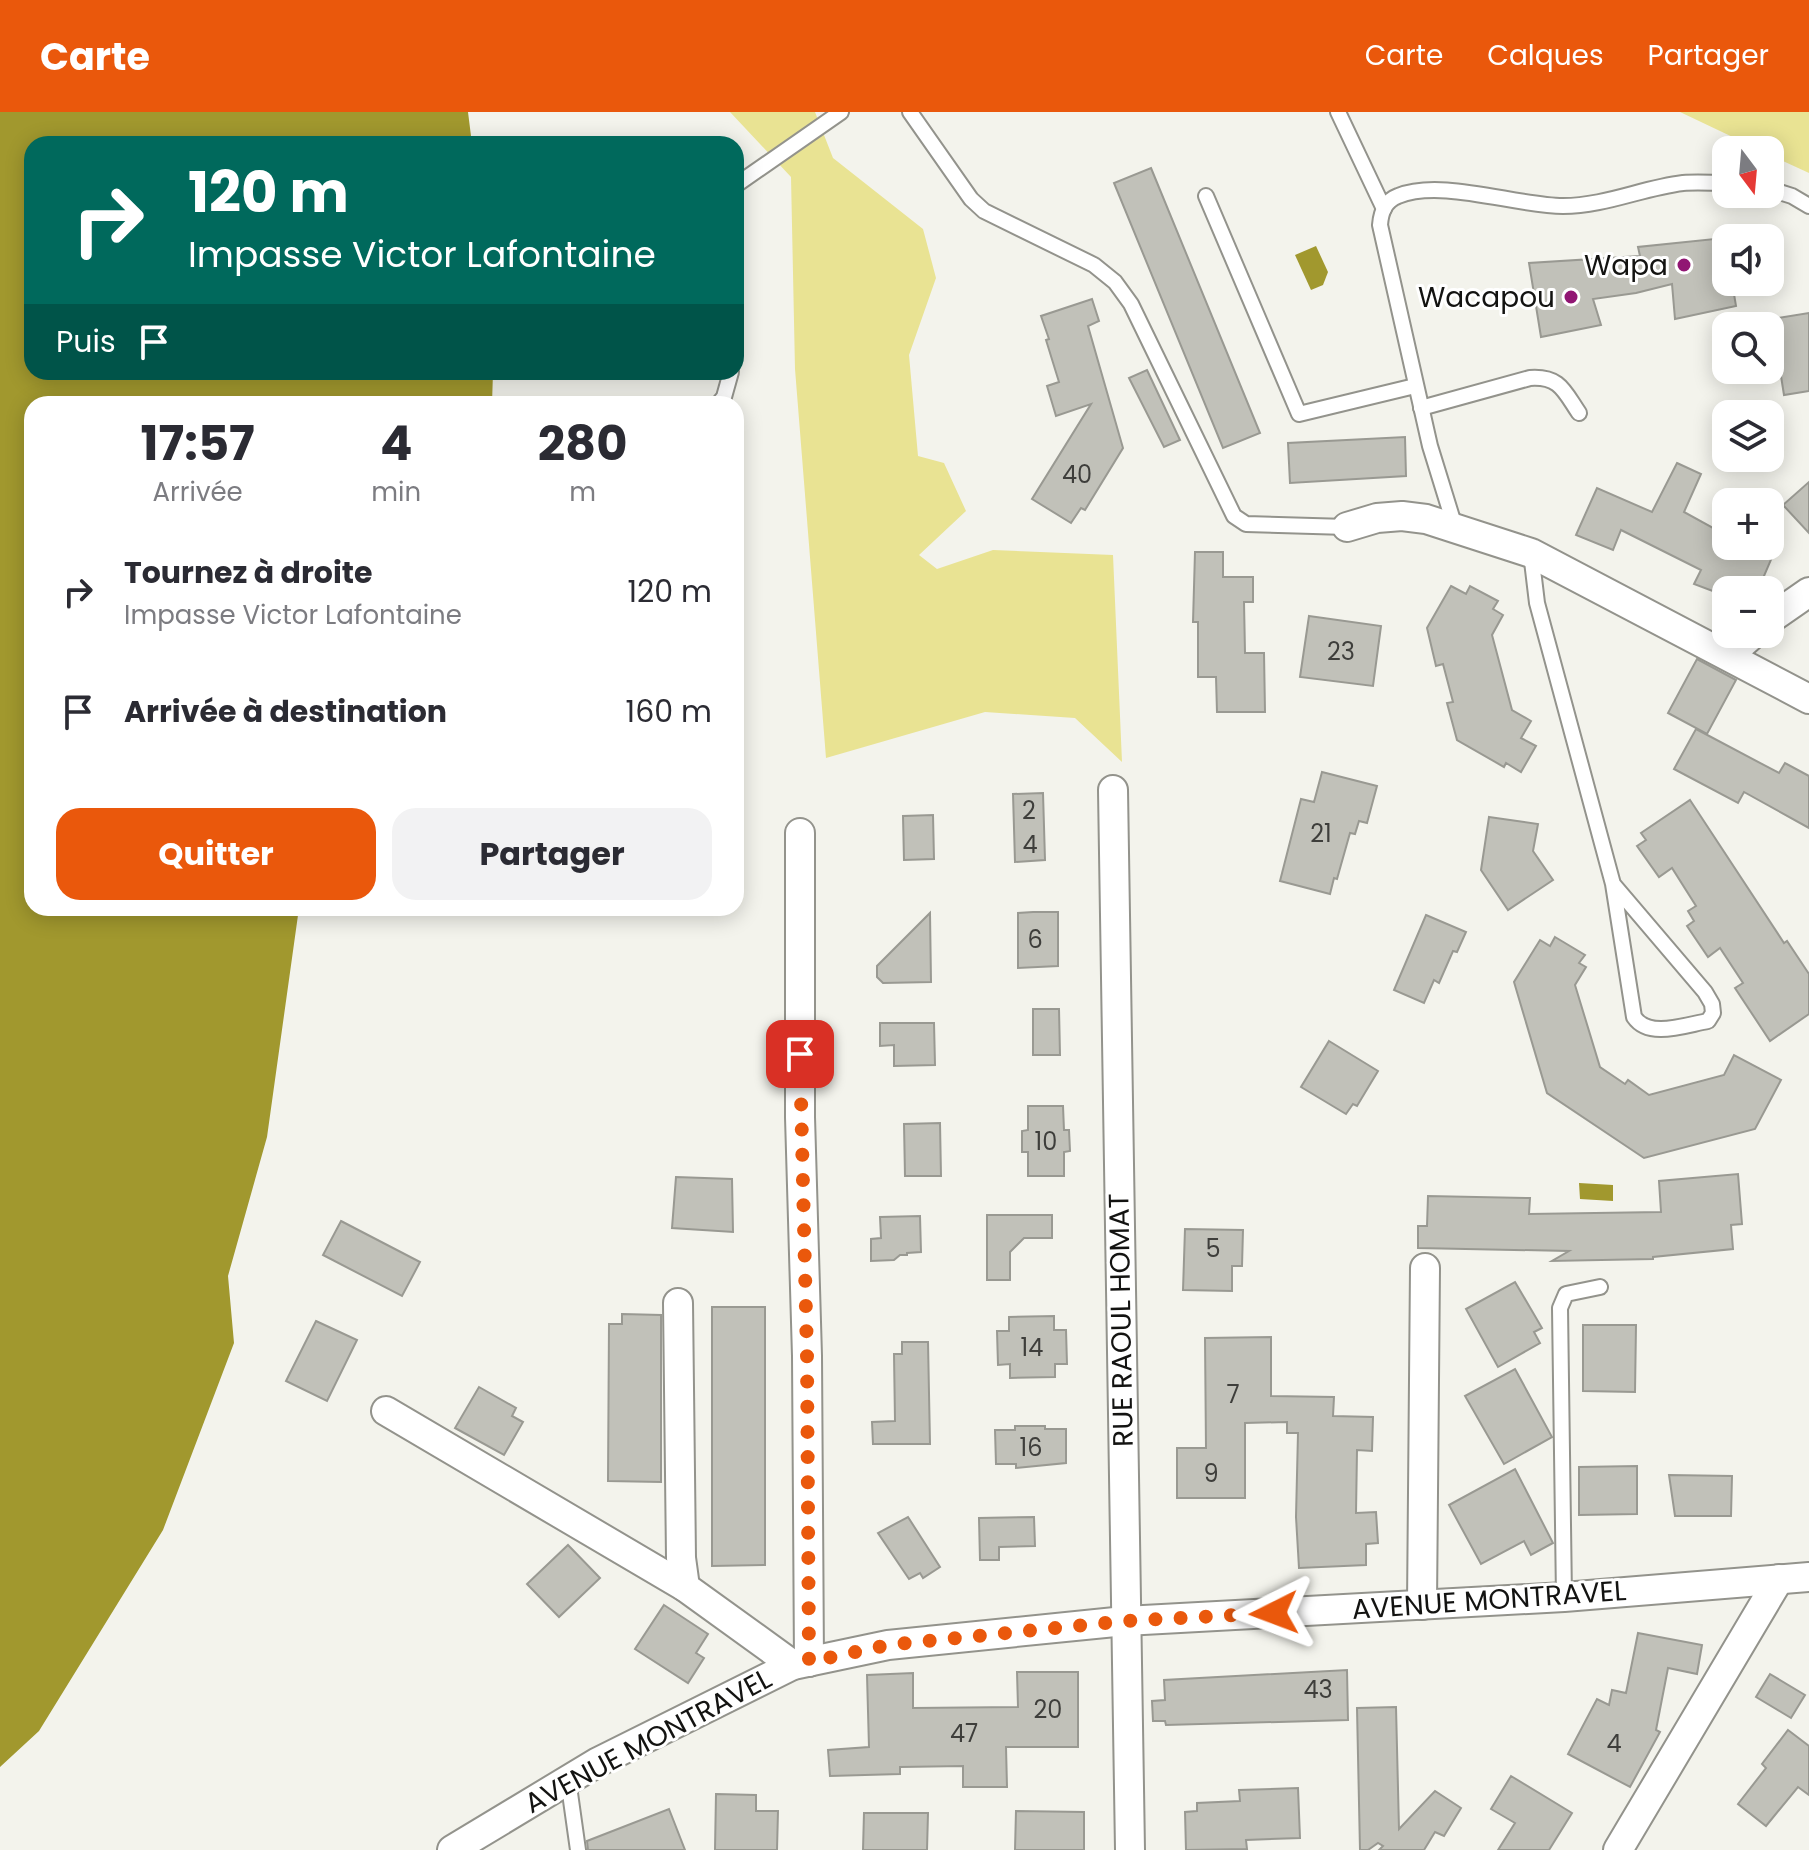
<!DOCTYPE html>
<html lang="fr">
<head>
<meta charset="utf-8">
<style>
	body { margin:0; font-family:Poppins,sans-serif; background:#f2f2f3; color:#2b2b33; height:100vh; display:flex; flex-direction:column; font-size:30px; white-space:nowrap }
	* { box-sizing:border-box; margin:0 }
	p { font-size:26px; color:#7c7c81 }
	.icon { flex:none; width:44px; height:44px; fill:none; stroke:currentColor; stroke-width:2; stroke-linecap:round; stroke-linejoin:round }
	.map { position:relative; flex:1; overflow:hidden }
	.side { position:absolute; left:24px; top:284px; width:720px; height:520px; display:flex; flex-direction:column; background:#fff; border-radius:24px; box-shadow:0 4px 20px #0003 }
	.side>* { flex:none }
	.guide { position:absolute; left:24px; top:24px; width:720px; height:244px; border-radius:24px; box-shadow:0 4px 20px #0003; background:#00695c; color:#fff; overflow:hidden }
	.needle { width:52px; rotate:164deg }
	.fabs { position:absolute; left:1712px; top:24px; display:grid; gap:16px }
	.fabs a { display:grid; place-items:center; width:72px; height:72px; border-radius:16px; background:#fff; box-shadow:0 4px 20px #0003; font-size:40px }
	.pin { position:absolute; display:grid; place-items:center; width:68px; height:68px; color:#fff; margin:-34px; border-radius:16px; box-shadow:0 4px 12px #0006 }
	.me { position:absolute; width:88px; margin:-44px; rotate:267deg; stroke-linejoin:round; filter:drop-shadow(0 0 6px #0008) }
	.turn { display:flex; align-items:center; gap:28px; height:168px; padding:0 32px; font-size:36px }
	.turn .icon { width:104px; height:104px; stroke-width:2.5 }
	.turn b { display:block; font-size:56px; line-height:68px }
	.then { display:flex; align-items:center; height:76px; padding:0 32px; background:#0003; gap:16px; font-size:30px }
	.eta { display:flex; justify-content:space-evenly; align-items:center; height:136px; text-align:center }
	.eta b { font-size:48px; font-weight:700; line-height:56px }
	.action { display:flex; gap:16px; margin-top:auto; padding:16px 32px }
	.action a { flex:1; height:92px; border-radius:24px; background:#ea580c; color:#fff; font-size:32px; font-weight:700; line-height:92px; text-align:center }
	.action a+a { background:#f2f2f3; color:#2b2b33 }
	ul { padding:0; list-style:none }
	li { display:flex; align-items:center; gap:24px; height:120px; padding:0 32px }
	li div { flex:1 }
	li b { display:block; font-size:30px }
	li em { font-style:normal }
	header { display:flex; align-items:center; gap:48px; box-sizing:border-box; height:112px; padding:0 40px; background:#ea580c; color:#fff }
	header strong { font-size:38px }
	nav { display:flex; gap:44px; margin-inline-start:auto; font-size:28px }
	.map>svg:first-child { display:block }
	.green { fill:#e9e393 }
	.water { fill:#a1982e }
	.building { fill:#c1c1b9; stroke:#999992; stroke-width:2 }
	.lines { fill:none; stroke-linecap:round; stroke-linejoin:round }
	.service-casing { stroke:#93938c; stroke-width:18 }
	.minor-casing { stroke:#93938c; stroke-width:32 }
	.service { stroke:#fff; stroke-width:14 }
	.minor { stroke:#fff; stroke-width:28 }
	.route { stroke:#ea580c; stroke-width:14; stroke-dasharray:0 25.2 }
	.poi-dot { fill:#911673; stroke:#fff; stroke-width:3 }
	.labels { text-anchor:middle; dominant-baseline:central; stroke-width:6; stroke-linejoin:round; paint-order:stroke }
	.number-label { font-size:24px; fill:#3e3e3b }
	.poi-label { font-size:28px; fill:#131311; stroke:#fff; text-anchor:end }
	.street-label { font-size:28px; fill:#131311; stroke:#fff }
</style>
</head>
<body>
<header>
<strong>Carte</strong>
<nav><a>Carte</a><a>Calques</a><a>Partager</a></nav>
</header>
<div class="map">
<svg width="1809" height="1738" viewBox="0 0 1809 1738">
	<rect width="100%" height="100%" fill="#f3f3ec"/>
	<g class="green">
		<polygon points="730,0 815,0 833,46 923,117 936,166 909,243 918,344 944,351 966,399 919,443 937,457 993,438 1113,443 1122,650 1075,606 985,600 826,646 795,257 791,65"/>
		<polygon points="1680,0 1809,0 1809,61 1770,43 1770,38 1760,38"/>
	</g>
	<g class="water">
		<polygon points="0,0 468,0 472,32 32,32 32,260 493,260 492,292 32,292 32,796 299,796 267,1025 228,1164 234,1231 163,1418 39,1619 0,1655"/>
		<polygon points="1316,134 1328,160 1323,173 1311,178 1295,143"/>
		<polygon points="1579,1071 1613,1073 1613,1089 1580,1087"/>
	</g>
	<g class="building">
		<polygon points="1151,56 1260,321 1223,336 1114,71"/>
		<polygon points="1724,126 1726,170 1732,170 1736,194 1675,207 1672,172 1636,181 1593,187 1601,213 1541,225 1529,151 1640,144 1638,135"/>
		<polygon points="1092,187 1099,209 1088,214 1123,336 1085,398 1081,396 1071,411 1032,387 1091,292 1056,304 1047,274 1059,270 1046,228 1049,227 1041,204"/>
		<polygon points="1809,201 1809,279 1784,283 1772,207"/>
		<polygon points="1147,258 1180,328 1164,335 1129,266"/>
		<polygon points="1405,325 1406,364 1290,371 1288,331"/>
		<polygon points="1677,351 1701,362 1684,400 1726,423 1726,434 1757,434 1773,443 1758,478 1726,478 1726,484 1694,472 1701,458 1621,418 1613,438 1576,423 1597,376 1652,400"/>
		<polygon points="1809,370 1809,421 1783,393"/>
		<polygon points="1195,440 1223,440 1223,465 1253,465 1253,490 1244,490 1245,541 1264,541 1265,600 1217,600 1216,565 1198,565 1198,510 1193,510"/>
		<polygon points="1451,474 1466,482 1470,474 1498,489 1493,497 1503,503 1492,523 1512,598 1531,609 1521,626 1536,634 1521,660 1506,651 1504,655 1457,628 1447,591 1453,590 1443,552 1436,554 1427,516"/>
		<polygon points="1309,504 1381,514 1373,574 1300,565"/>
		<polygon points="1697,547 1736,568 1707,622 1668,601"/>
		<polygon points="1696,617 1779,661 1785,651 1809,664 1809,716 1744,680 1738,691 1674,657"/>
		<polygon points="1322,660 1377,674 1367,711 1359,709 1355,722 1350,721 1337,767 1334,766 1330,782 1280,769 1301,687 1314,690"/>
		<polygon points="1043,681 1045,748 1015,750 1013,682"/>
		<polygon points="1690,688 1784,831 1787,829 1809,862 1809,902 1770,929 1735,876 1743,871 1720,836 1708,845 1687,814 1694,809 1688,799 1696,794 1672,756 1659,765 1637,734 1646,728 1641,721"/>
		<polygon points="933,703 934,747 904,748 903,704"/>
		<polygon points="1489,705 1538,712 1533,739 1553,768 1508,798 1481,758"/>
		<polygon points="1033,800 1058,800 1058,854 1018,856 1018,801"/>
		<polygon points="930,801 931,870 883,871 877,865 877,854"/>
		<polygon points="1426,803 1466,820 1457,840 1453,839 1439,871 1434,868 1424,891 1394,878"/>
		<polygon points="1555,825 1585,843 1579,851 1586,855 1575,873 1600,955 1625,972 1628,968 1649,983 1724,963 1734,943 1781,968 1755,1017 1644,1046 1547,981 1514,870 1540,828 1550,834"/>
		<polygon points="1033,897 1059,897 1060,943 1033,943"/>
		<polygon points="880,911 934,911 935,953 894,954 894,933 880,934"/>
		<polygon points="1329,929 1378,959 1357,994 1353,992 1346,1002 1301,975"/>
		<polygon points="1028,994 1063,994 1064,1018 1069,1018 1070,1039 1064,1040 1064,1064 1028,1064 1028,1040 1022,1040 1022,1019 1028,1018"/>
		<polygon points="940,1011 941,1064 905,1064 904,1012"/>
		<polygon points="1738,1062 1742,1112 1731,1113 1733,1137 1653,1145 1653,1147 1552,1149 1569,1139 1418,1136 1418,1114 1427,1114 1428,1084 1530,1086 1529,1102 1661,1100 1659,1069"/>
		<polygon points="676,1065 732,1067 733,1120 672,1116"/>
		<polygon points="987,1103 1052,1103 1052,1126 1024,1126 1010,1140 1010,1168 987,1168"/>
		<polygon points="920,1104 921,1140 907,1141 907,1143 900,1143 894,1148 871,1149 871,1127 881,1126 880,1105"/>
		<polygon points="341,1109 420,1150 402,1184 323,1143"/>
		<polygon points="1185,1117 1243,1118 1242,1154 1232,1154 1232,1179 1183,1178"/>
		<polygon points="1515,1170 1542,1216 1534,1220 1540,1231 1498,1255 1466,1197"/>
		<polygon points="712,1195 765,1195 765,1453 712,1454"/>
		<polygon points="622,1202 661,1203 661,1370 608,1369 609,1212 622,1212"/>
		<polygon points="1054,1204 1054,1218 1066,1218 1067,1252 1055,1252 1055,1265 1010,1266 1010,1252 998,1253 997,1219 1009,1219 1009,1205"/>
		<polygon points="316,1209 357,1228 327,1289 286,1269"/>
		<polygon points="1583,1213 1636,1213 1635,1280 1583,1279"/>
		<polygon points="1271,1225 1271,1284 1334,1285 1333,1304 1373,1305 1372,1339 1357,1338 1356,1401 1376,1400 1378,1431 1366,1432 1366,1453 1299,1456 1296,1405 1298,1321 1287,1321 1287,1310 1245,1311 1245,1386 1177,1386 1177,1336 1206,1336 1205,1226"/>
		<polygon points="902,1230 928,1230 930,1332 873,1332 872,1310 895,1309 894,1242 902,1242"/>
		<polygon points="1515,1257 1552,1325 1504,1352 1465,1284"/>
		<polygon points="479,1275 516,1296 512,1304 523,1310 504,1343 455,1316"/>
		<polygon points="1015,1314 1045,1314 1045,1317 1066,1317 1066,1351 1016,1356 1016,1352 996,1352 995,1318 1015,1318"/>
		<polygon points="1637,1354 1637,1402 1579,1403 1579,1355"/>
		<polygon points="1515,1357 1553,1431 1531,1443 1524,1429 1481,1452 1449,1393"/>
		<polygon points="1669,1363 1732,1364 1731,1404 1675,1404"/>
		<polygon points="908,1405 940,1455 923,1466 920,1461 909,1467 878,1421"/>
		<polygon points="1034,1405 1035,1434 999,1435 999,1448 980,1448 979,1406"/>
		<polygon points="568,1433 600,1466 559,1505 527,1472"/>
		<polygon points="664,1493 708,1522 696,1541 704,1546 688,1571 635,1537"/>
		<polygon points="1638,1521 1702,1533 1697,1562 1668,1556 1656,1618 1660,1620 1630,1675 1568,1642 1597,1587 1609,1593 1612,1578 1626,1581"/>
		<polygon points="1347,1558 1348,1608 1166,1613 1165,1609 1153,1609 1152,1589 1165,1588 1164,1568"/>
		<polygon points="1017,1560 1078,1560 1078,1635 1006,1635 1007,1675 963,1675 963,1654 900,1655 900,1662 830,1664 828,1638 869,1635 867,1563 913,1561 913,1596 1018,1595"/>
		<polygon points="1770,1562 1805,1583 1791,1606 1756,1585"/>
		<polygon points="1396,1595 1399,1717 1435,1679 1461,1696 1444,1724 1435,1720 1424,1738 1379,1738 1383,1734 1378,1731 1368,1738 1360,1738 1357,1596"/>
		<polygon points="1788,1618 1809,1634 1809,1683 1798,1675 1766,1714 1738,1692 1766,1656 1762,1652"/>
		<polygon points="1511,1664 1572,1701 1549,1738 1498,1738 1515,1711 1491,1697"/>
		<polygon points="1298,1676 1300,1726 1246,1728 1247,1737 1186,1738 1185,1700 1197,1699 1197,1691 1240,1689 1239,1678"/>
		<polygon points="716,1682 756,1683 756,1699 778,1699 777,1738 715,1738"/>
		<polygon points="669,1697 685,1738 588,1738 587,1729"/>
		<polygon points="1016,1699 1084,1700 1084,1738 1015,1738"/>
		<polygon points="864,1701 928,1701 927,1738 863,1738"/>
	</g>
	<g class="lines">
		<g class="service-casing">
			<g id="service">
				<polyline points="910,0 971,87 984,99 1094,153 1115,170 1131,192 1234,404 1246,412 1347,415"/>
				<polyline points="1338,0 1384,97"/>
				<polyline points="736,73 841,0"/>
				<polyline points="1770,77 1792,84 1809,94"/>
				<polyline points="1206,84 1299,302 1415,274"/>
				<polyline points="718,292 724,285 731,260"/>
				<path d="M1421,296l109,-30c30,-2 34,13 49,35"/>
				<path d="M1455,415l-25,-81 -50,-221c1,-13 5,-24 18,-29 43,-18 118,10 165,10 42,0 79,-18 120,-23 14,-1 29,0 43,0"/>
				<path d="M1531,441l6,50 76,281 21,133c15,22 51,8 74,4l5,-8 -1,-9 -7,-12 -92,-108"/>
				<polyline points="1564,1485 1560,1196 1566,1182 1600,1175"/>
				<polyline points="568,1667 578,1738"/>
			</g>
		</g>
		<g class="minor-casing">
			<g id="minor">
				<polyline points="1347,415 1377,406 1402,404 1426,407 1531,441 1809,587"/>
				<polyline points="1770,507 1809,480"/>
				<polyline points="1729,543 1753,522"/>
				<polyline points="1113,678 1130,1738"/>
				<polyline points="800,721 800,1005 807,1244 809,1550"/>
				<polyline points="678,1191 681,1446 685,1475 793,1553"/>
				<polyline points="386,1299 685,1475"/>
				<polyline points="1422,1493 1425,1156"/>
				<polyline points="452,1738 598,1650 793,1553 888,1533 1125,1509 1564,1485 1809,1465"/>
				<polyline points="1618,1738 1779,1467"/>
			</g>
		</g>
		<use href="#service" class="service"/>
		<use href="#minor" class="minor"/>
	</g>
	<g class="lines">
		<polyline class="route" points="800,942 807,1244 809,1550 888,1533 1125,1509 1274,1501"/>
	</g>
	<g class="poi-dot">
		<circle cx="1684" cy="153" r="8"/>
		<circle cx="1571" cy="185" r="8"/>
	</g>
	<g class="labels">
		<g class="number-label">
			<text x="1077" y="362">40</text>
			<text x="1341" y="539">23</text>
			<text x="1029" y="698">2</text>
			<text x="1321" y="721">21</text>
			<text x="1030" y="732">4</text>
			<text x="1035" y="827">6</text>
			<text x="1046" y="1029">10</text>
			<text x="1213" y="1136">5</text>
			<text x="1032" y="1235">14</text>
			<text x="1233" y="1282">7</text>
			<text x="1031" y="1335">16</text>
			<text x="1211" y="1361">9</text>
			<text x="1318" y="1577">43</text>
			<text x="1048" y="1597">20</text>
			<text x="964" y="1621">47</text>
			<text x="1614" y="1631">4</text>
		</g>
		<g class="poi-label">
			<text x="1668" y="153">Wapa</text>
			<text x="1555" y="185">Wacapou</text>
		</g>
		<g class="street-label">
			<text transform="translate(1121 1208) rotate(-91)">RUE RAOUL HOMAT</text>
			<text transform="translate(1489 1488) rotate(-4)">AVENUE MONTRAVEL</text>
			<text transform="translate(648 1629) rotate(-28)">AVENUE MONTRAVEL</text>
		</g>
	</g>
</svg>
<div class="fabs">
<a><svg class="needle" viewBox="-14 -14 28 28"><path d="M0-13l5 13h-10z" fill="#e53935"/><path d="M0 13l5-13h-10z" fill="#7c7c81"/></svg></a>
<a><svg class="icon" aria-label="sound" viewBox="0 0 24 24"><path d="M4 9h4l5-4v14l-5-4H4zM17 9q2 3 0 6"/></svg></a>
<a><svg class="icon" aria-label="search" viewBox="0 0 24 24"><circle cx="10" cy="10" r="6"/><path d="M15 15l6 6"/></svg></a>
<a><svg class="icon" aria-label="layers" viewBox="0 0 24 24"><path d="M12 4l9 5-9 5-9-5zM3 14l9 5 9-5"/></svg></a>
<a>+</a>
<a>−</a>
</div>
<div class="pin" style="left:800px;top:942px;background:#d93025"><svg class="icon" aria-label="arrive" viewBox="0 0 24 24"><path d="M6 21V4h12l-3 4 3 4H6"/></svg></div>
<svg class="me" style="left:1274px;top:1501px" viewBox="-20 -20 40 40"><path d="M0-17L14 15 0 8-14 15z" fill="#ea580c" stroke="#fff" stroke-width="4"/></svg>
<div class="guide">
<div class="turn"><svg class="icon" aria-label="right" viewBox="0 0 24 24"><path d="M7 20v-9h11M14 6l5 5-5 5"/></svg><div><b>120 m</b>Impasse Victor Lafontaine</div></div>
<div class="then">Puis<svg class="icon" aria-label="arrive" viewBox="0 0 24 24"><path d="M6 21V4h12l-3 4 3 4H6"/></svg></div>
</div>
<section class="side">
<div class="eta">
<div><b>17:57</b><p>Arrivée</p></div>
<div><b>4</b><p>min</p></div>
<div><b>280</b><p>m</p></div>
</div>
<ul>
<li><svg class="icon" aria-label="right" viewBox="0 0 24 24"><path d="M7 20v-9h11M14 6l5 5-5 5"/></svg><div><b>Tournez à droite</b><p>Impasse Victor Lafontaine</p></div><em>120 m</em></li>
<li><svg class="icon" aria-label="arrive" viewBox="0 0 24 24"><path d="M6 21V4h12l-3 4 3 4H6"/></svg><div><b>Arrivée à destination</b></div><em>160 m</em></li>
</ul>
<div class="action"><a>Quitter</a><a>Partager</a></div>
</section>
</div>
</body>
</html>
